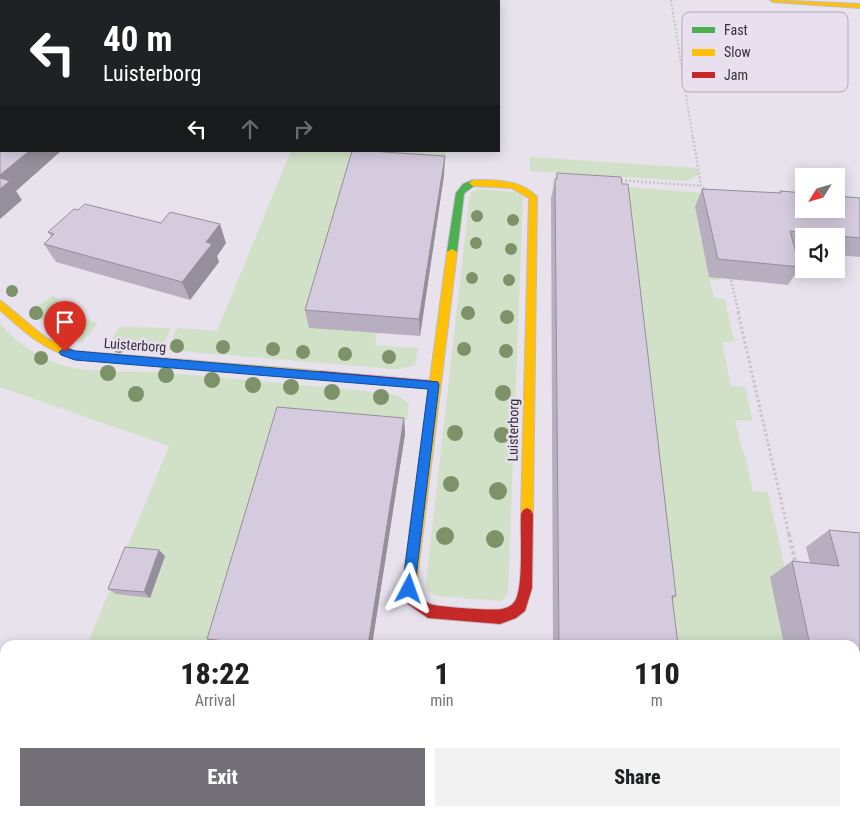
<!DOCTYPE html>
<html lang="en">
<head>
<meta charset="utf-8">
<style>
	body { margin:0; font-family:"Roboto Condensed",sans-serif; background:#f2f2f2; color:#202124; height:100vh; display:flex; flex-direction:column; font-size:19px; white-space:nowrap }
	* { box-sizing:border-box; margin:0 }
	p { font-size:16px; color:#757577 }
	.icon { flex:none; width:28px; height:28px; fill:none; stroke:currentColor; stroke-width:2; stroke-linecap:round; stroke-linejoin:round }
	.map { position:relative; flex:1; overflow:hidden }
	.sheet { position:absolute; left:0px; top:640px; width:860px; height:176px; display:flex; flex-direction:column; background:#fff; border-radius:15px 15px 0 0; box-shadow:0 2px 12px #0003 }
	.sheet>* { flex:none }
	.guide { position:absolute; left:0px; top:0px; width:500px; height:152px; box-shadow:0 2px 12px #0003; background:#202124; color:#fff; overflow:hidden }
	.needle { width:32px; rotate:233deg }
	.fabs { position:absolute; left:795px; top:168px; display:grid; gap:10px }
	.fabs a { display:grid; place-items:center; width:50px; height:50px; border-radius:0px; background:#fff; box-shadow:0 2px 12px #0003; font-size:25px }
	.pin { position:absolute; display:grid; place-items:center; width:42px; height:42px; color:#fff; margin:-51px -21px; border-radius:50% 50% 50% 0; rotate:-45deg; box-shadow:0 0 5px #0007 }
	.pin .icon { rotate:45deg }
	.me { position:absolute; width:55px; margin:-28px; rotate:4deg; stroke-linejoin:round; filter:drop-shadow(0 0 4px #0008) }
	.turn { display:flex; align-items:center; gap:18px; height:105px; padding:0 20px; font-size:22px }
	.turn .icon { width:65px; height:65px; stroke-width:2.5 }
	.turn b { display:block; font-size:35px; line-height:42px }
	.lanes { display:flex; align-items:center; height:48px; padding:0 20px; background:#0003; justify-content:center; gap:25px; direction:ltr }
	.lanes .off { opacity:.35 }
	.eta { display:flex; justify-content:space-evenly; align-items:center; height:85px; text-align:center }
	.eta b { font-size:30px; font-weight:800; line-height:35px }
	.action { display:flex; gap:10px; margin-top:auto; padding:10px 20px }
	.action a { flex:1; height:58px; border-radius:0px; background:#736f77; color:#fff; font-size:20px; font-weight:800; line-height:58px; text-align:center }
	.action a+a { background:#f2f2f2; color:#202124 }
	.map>svg:first-child { display:block }
	.green { fill:#d1e1c8 }
	.lines { fill:none; stroke-linecap:round; stroke-linejoin:round }
	.street-casing { stroke:#c0bcc3; stroke-width:1 }
	.fast-casing { stroke:#c0bcc3; stroke-width:2 }
	.slow-casing { stroke:#c0bcc3; stroke-width:2 }
	.jam-casing { stroke:#c0bcc3; stroke-width:2 }
	.path-far3 { stroke:#c7c5c8; stroke-width:2; stroke-dasharray:2 2; stroke-linecap:butt }
	.path-far2 { stroke:#c7c5c8; stroke-width:2.5; stroke-dasharray:2 2; stroke-linecap:butt }
	.path-far1 { stroke:#c7c5c8; stroke-width:3; stroke-dasharray:2.5 2.5; stroke-linecap:butt }
	.path { stroke:#c7c5c8; stroke-width:4; stroke-dasharray:3 3; stroke-linecap:butt }
	.street { fill:#fbfbfc; fill-rule:evenodd }
	.fast { fill:#4caf50; fill-rule:evenodd }
	.slow { fill:#ffc107; fill-rule:evenodd }
	.jam { fill:#c62828; fill-rule:evenodd }
	.tree { fill:#7e926a }
	.wall { fill:#b7afbf }
	.shaded-wall { fill:#958e9b }
	.building { fill:#d5cbde; stroke:#958e9b }
	.route { fill:#1a73e8; stroke:#114b97 }
	.labels { text-anchor:middle; dominant-baseline:central; stroke-width:5; stroke-linejoin:round; paint-order:stroke }
	.street-label { font-size:14px; fill:#353138; stroke:#e8dfef }
	.key { fill:#e8dfef; stroke:#b2abb8; stroke-width:1 }
	.key-label { font-size:14px; fill:#353138 }
</style>
</head>
<body>
<div class="map">
<svg width="860" height="816" viewBox="0 0 860 816">
	<rect width="100%" height="100%" fill="#e7e2ec"/>
	<g class="green">
		<polygon points="291,151 446,151 444,175 415,174 310,327 377,333 375,345 418,348 415,365 401,369 392,369 168,350 177,328 217,331"/>
		<polygon points="530,157 697,168 698,175 687,181 530,171"/>
		<polygon points="552,181 703,193 695,208 701,241 714,242 721,280 710,280 714,298 725,299 734,342 722,342 731,386 745,387 753,421 735,420 742,449 744,452 753,491 768,492 787,578 770,577 784,645 665,645 553,191"/>
		<polygon points="478,189 515,192 523,196 508,593 502,601 437,596 428,591 426,583 470,193"/>
		<polygon points="54,295 66,307 97,324 82,343 72,340 29,311"/>
		<path d="M0,323c14,19 40,35 62,42 35,10 70,5 105,8 73,6 146,13 219,20l10,2 13,8 -2,16 -58,-5 -131,231h-131l82,-199 -169,-59z"/>
		<polygon points="120,327 171,328 162,349 106,348"/>
		<polygon points="0,708 5,709 5,811 443,811 442,816 0,816"/>
	</g>
	<g class="lines">
		<g class="street-casing">
			<polygon id="street" points="1,101 1,113 0,114 0,102"/>
		</g>
		<g class="fast-casing">
			<path id="fast" d="M473,180l4,3c-3,4 -9,6 -13,11l-7,58 -5,3 -3,-1 -2,-2 9,-59 7,-9z"/>
		</g>
		<g class="slow-casing">
			<g id="slow">
				<polygon points="770,0 860,4 860,8 773,2"/>
				<path d="M488,180c18,1 37,3 49,17l-4,317 -2,4 -4,2 -4,-2 -2,-4 8,-316 -18,-10 -38,-2 -4,-3 4,-3z"/>
				<polygon points="452,249 457,252 417,581 415,586 410,588 405,586 403,581 447,252"/>
				<path d="M0,300l46,38 29,13 245,20 5,4 -5,4 -245,-20c-33,-11 -50,-26 -75,-49z"/>
			</g>
		</g>
		<g class="jam-casing">
			<g id="jam">
				<polygon points="320,371 434,381 438,382 439,385 438,388 434,389 320,379 315,375"/>
				<path d="M527,508l4,2 2,4 -1,74 -7,23 -9,7 -16,6 -72,-6 -20,-14 -6,-15 3,-13 5,-2 5,2c5,12 -2,20 15,28 6,3 65,7 72,5 5,-1 10,-3 13,-8 9,-14 5,-68 6,-87l2,-4z"/>
			</g>
		</g>
		<polyline class="path-far3" points="671,0 693,139"/>
		<g class="path-far2">
			<polyline points="693,137 701,186 708,191"/>
			<polyline points="617,180 701,186"/>
			<polyline points="730,276 739,314"/>
		</g>
		<polyline class="path-far1" points="738,312 789,535"/>
		<polyline class="path" points="789,534 796,565"/>
		<use href="#street" class="street"/>
		<use href="#fast" class="fast"/>
		<use href="#slow" class="slow"/>
		<use href="#jam" class="jam"/>
	</g>
	<g class="tree">
		<circle cx="477" cy="216" r="6"/>
		<circle cx="513" cy="220" r="6"/>
		<circle cx="476" cy="243" r="6"/>
		<circle cx="511" cy="249" r="6"/>
		<circle cx="472" cy="278" r="6"/>
		<circle cx="509" cy="280" r="6"/>
		<circle cx="12" cy="291" r="6"/>
		<circle cx="36" cy="313" r="7"/>
		<circle cx="468" cy="313" r="7"/>
		<circle cx="507" cy="317" r="7"/>
		<circle cx="70" cy="335" r="7"/>
		<circle cx="119" cy="346" r="7"/>
		<circle cx="177" cy="346" r="7"/>
		<circle cx="223" cy="347" r="7"/>
		<circle cx="273" cy="349" r="7"/>
		<circle cx="464" cy="349" r="7"/>
		<circle cx="506" cy="351" r="7"/>
		<circle cx="303" cy="352" r="7"/>
		<circle cx="345" cy="354" r="7"/>
		<circle cx="389" cy="357" r="7"/>
		<circle cx="41" cy="358" r="7"/>
		<circle cx="108" cy="373" r="8"/>
		<circle cx="166" cy="375" r="8"/>
		<circle cx="212" cy="380" r="8"/>
		<circle cx="253" cy="385" r="8"/>
		<circle cx="291" cy="387" r="8"/>
		<circle cx="332" cy="392" r="8"/>
		<circle cx="503" cy="393" r="8"/>
		<circle cx="136" cy="394" r="8"/>
		<circle cx="381" cy="397" r="8"/>
		<circle cx="455" cy="433" r="8"/>
		<circle cx="502" cy="435" r="8"/>
		<circle cx="451" cy="484" r="8"/>
		<circle cx="498" cy="491" r="9"/>
		<circle cx="445" cy="536" r="9"/>
		<circle cx="495" cy="539" r="9"/>
	</g>
	<g class="wall">
		<polygon points="557,173 676,596 672,600 678,645 553,645 551,198"/>
		<polygon points="444,175 420,336 309,328 305,310"/>
		<polygon points="702,189 779,193 780,191 860,198 860,257 836,255 836,236 804,236 804,251 795,251 800,267 788,285 709,277 695,207"/>
		<polygon points="48,232 226,243 217,256 219,262 190,300 56,262 44,244 51,236"/>
		<polygon points="404,418 405,434 372,645 214,645 207,639"/>
		<polygon points="829,530 860,533 860,671 855,671 855,645 784,645 770,577 792,561 810,563 806,547"/>
		<polygon points="165,556 150,598 116,594 108,589"/>
	</g>
	<g class="shaded-wall">
		<polygon points="29,151 61,151 16,191 22,200 0,219 0,175"/>
		<polygon points="445,156 444,175 420,336 419,319"/>
		<polygon points="220,224 226,243 217,256 219,262 190,300 182,282 206,242"/>
		<polygon points="404,418 405,434 372,645 368,645"/>
		<polygon points="159,550 165,556 150,598 144,592"/>
	</g>
	<g class="building">
		<polygon points="155,0 164,0 165,1 154,1"/>
		<polygon points="1,121 1,151 29,151 0,175 0,122"/>
		<polygon points="352,151 369,151 445,156 419,319 305,310"/>
		<polygon points="557,173 621,177 622,184 628,184 676,596 672,596 678,645 559,645 555,179 557,179"/>
		<polygon points="0,178 10,181 0,189"/>
		<polygon points="702,189 781,193 780,191 804,193 804,209 836,209 836,196 860,198 860,238 790,231 800,267 718,259"/>
		<polygon points="85,204 161,223 170,212 220,224 206,242 212,244 182,282 44,244 54,234 48,232 74,209 78,210"/>
		<polygon points="277,407 404,418 368,645 261,645 207,639"/>
		<polygon points="829,530 860,533 860,652 855,651 855,645 810,645 792,561 839,566"/>
		<polygon points="125,547 159,550 144,592 108,589"/>
	</g>
	<polygon class="route" points="65,348 75,351 438,382 439,385 414,594 409,596 404,594 402,589 428,389 75,360 61,355 59,352"/>
	<g class="labels">
		<g class="street-label">
			<text transform="translate(135 345) rotate(4)">Luisterborg</text>
			<text transform="translate(513 430) rotate(-89)">Luisterborg</text>
		</g>
	</g>
	<rect x="682" y="12" width="166" height="80" rx="8" class="key"/>
	<rect x="692" y="27" width="23" height="6" fill="#4caf50"/>
	<rect x="692" y="49" width="23" height="7" fill="#ffc107"/>
	<rect x="692" y="72" width="23" height="6" fill="#c62828"/>
	<g class="key-label">
		<text x="724" y="35">Fast</text>
		<text x="724" y="57">Slow</text>
		<text x="724" y="80">Jam</text>
	</g>
</svg>
<div class="fabs">
<a><svg class="needle" viewBox="-14 -14 28 28"><path d="M0-13l5 13h-10z" fill="#e53935"/><path d="M0 13l5-13h-10z" fill="#757577"/></svg></a>
<a><svg class="icon" aria-label="sound" viewBox="0 0 24 24"><path d="M4 9h4l5-4v14l-5-4H4zM17 9q2 3 0 6"/></svg></a>
</div>
<div class="pin" style="left:65px;top:352px;background:#d93025"><svg class="icon" aria-label="arrive" viewBox="0 0 24 24"><path d="M6 21V4h12l-3 4 3 4H6"/></svg></div>
<svg class="me" style="left:409px;top:589px" viewBox="-20 -20 40 40"><path d="M0-17L14 15 0 8-14 15z" fill="#1a73e8" stroke="#fff" stroke-width="4"/></svg>
<div class="guide">
<div class="turn"><svg class="icon" aria-label="left" viewBox="0 0 24 24"><path d="M17 20v-9H6M10 6l-5 5 5 5"/></svg><div><b>40 m</b>Luisterborg</div></div>
<div class="lanes"><svg class="icon" aria-label="left" viewBox="0 0 24 24"><path d="M17 20v-9H6M10 6l-5 5 5 5"/></svg><svg class="icon off" aria-label="ahead" viewBox="0 0 24 24"><path d="M12 20V5M6 11l6-6 6 6"/></svg><svg class="icon off" aria-label="right" viewBox="0 0 24 24"><path d="M7 20v-9h11M14 6l5 5-5 5"/></svg></div>
</div>
<section class="sheet">
<div class="eta">
<div><b>18:22</b><p>Arrival</p></div>
<div><b>1</b><p>min</p></div>
<div><b>110</b><p>m</p></div>
</div>
<div class="action"><a>Exit</a><a>Share</a></div>
</section>
</div>
</body>
</html>
